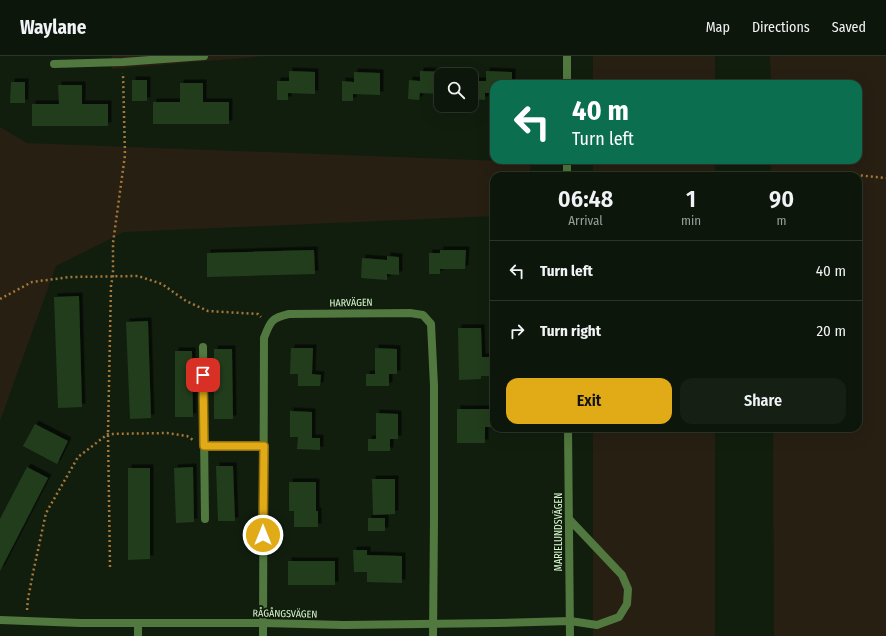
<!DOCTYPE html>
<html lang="en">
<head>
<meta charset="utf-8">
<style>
	body { margin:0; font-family:"Fira Sans Condensed",sans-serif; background:#161f13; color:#f1f3f6; height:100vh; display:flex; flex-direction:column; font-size:15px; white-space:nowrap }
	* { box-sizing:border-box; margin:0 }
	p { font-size:13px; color:#9a9f9c }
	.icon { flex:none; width:22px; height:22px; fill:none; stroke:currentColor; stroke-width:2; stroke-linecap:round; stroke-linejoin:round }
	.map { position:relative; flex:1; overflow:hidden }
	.side { position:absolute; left:490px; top:116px; width:372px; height:260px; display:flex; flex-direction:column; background:#0d160a; border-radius:12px; box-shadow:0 4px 16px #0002,0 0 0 1px #2d352b }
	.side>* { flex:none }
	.banner { position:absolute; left:490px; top:24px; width:372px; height:84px; border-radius:12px; box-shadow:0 4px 16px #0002,0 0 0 1px #2d352b; background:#0b6e4f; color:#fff; overflow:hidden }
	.tools { position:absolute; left:434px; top:12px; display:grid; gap:8px }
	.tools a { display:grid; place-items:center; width:44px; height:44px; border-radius:8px; background:#0d160a; box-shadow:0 4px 16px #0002,0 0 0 1px #2d352b; font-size:20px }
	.pin { position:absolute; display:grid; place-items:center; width:34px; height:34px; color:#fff; margin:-17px; border-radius:8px; box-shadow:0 2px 6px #0006 }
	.me { position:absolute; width:44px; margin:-22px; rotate:0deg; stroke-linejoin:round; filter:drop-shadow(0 0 3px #0008) }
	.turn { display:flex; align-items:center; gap:14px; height:84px; padding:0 16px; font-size:18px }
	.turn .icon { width:52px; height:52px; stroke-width:2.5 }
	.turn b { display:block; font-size:28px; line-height:34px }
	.eta { display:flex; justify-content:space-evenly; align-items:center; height:68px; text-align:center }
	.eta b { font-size:24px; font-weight:600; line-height:28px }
	.button { display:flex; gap:8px; margin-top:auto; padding:8px 16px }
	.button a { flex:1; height:46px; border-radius:12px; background:#e0ab16; color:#111; font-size:16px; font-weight:600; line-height:46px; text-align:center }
	.button a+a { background:#161f13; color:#f1f3f6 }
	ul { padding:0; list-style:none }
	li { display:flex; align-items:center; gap:12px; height:60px; padding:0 16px; border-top:1px solid #2d352b }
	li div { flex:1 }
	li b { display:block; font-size:15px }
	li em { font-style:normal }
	header { display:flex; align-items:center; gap:24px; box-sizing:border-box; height:56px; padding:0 20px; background:#0d160a; border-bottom:1px solid #2d352b }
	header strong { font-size:19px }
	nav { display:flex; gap:22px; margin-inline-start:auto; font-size:14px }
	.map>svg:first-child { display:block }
	.green { fill:#271f12 }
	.building { fill:#213d1c; filter:url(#shadow) }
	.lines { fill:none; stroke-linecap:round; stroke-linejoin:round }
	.path { stroke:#a57739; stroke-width:2.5; stroke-dasharray:2 3; stroke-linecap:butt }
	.service { stroke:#51783e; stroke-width:8 }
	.minor { stroke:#51783e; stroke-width:8 }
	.tertiary { stroke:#51783e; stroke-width:8 }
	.route-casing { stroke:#926f0e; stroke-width:10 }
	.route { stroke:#e0ab16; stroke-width:7 }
	.labels { text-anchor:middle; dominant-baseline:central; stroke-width:4; stroke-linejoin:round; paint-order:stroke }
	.street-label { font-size:10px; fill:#dafad0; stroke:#111e0e }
</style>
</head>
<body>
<header>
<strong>Waylane</strong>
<nav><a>Map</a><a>Directions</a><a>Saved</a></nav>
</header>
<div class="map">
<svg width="886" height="580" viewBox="0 0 886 580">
	<defs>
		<filter id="shadow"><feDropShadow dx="3.5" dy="-3.5" stdDeviation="0" flood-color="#0009"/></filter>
	</defs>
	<rect width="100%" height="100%" fill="#111e0e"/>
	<g class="green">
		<polygon points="112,0 267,0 112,13"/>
		<rect x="593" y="0" width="122" height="28"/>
		<polygon points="770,0 886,0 886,580 774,580 773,372 858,372 858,120 771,120 771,104 858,104 858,28 771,28"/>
		<polygon points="0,71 27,87 530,106 530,120 494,120 494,160 124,176 56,210 0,365"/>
		<rect x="593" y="104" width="122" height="16"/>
		<rect x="593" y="372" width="122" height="208"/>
	</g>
	<g class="building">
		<polygon points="289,15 315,16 315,38 288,37 288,44 277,44 277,25 289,25"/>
		<polygon points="420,15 447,16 447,19 441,19 441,38 420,37 419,44 408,43 409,24 420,25"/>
		<polygon points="486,15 512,16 512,28 494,28 494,37 485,37 485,44 473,43 474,25 486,25"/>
		<polygon points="354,16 380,17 380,39 353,38 353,45 342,45 342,25 354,26"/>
		<rect x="132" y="24" width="15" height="21"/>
		<polygon points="11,26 25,26 25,47 10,47"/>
		<polygon points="180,27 203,27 203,46 229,46 229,68 153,68 153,46 180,46"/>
		<polygon points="58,29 82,29 82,48 108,48 108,70 32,70 32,48 59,48"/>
		<polygon points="314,194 315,218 207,221 207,197"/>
		<polygon points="440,194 466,194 465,213 440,213 440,218 429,218 429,197 440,197"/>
		<polygon points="387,200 399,201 399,219 387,218 387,224 361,222 362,202 387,204"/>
		<polygon points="79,240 82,351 58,352 54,241"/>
		<polygon points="148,265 151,362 130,363 126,266"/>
		<polygon points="458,272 481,272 482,301 494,301 494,320 481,320 481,323 459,324"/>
		<polygon points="291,292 313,292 312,318 321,319 320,330 298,330 298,318 290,318"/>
		<polygon points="375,292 397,293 397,318 389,318 389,330 366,330 366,318 375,318"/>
		<polygon points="214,293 232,293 233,363 214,363"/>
		<polygon points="175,295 192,295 193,361 175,361"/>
		<polygon points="457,353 494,353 494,371 485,371 485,387 457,387"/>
		<polygon points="290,355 312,356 312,382 320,382 320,394 297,393 298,381 290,381"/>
		<polygon points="376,357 398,358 398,383 390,383 390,395 368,395 368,383 376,383"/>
		<polygon points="35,368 68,385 57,408 23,390"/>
		<polygon points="216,410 233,410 235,465 218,465"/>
		<polygon points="27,411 48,422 0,515 0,463"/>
		<polygon points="193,411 194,466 176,467 174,412"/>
		<polygon points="128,412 150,412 150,503 128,504"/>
		<polygon points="372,423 395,423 395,458 373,459"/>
		<polygon points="289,426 316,426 316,455 318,455 318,471 294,471 294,455 289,455"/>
		<rect x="368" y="462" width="17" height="13"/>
		<polygon points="353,494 367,494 367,499 402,500 402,527 367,526 367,516 354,516"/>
		<rect x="288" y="505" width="47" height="24"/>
	</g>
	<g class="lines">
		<g class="path">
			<polyline points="756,120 814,117 857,119 886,122"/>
			<polyline points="0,243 32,226 70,221 138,220 162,228 186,245 208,255 258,258 261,261"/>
			<polyline points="110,511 108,378 111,229 113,220 113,187 125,99 123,17"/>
			<polyline points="27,554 28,543 33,517 46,457 78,401 108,378 167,377 187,380 193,384"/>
		</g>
		<g class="service">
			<polyline points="203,291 205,463"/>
			<polyline points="204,390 264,390"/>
			<polyline points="138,580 138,567"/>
		</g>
		<g class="minor">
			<polyline points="54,8 123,6 204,0"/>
			<polyline points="0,564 80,567 263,567 344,569 497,567 570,565 597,569 619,561 627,548 628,533 622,519 569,463"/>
			<path d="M263,580l1,-298c6,-16 7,-20 25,-24l121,-1 13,2 8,9 3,62v132l-1,118"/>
		</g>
		<g class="tertiary">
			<polyline points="567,0 567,28"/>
			<polyline points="567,104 567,120"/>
			<polyline points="568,372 570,580"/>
		</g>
	</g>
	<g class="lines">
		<g class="route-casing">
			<polyline id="route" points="203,319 204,390 264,390 263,479"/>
		</g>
		<use href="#route" class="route"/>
	</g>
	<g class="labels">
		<g class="street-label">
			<text transform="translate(351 247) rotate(-1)">HARVÄGEN</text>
			<text transform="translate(559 476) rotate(-90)">MARIELUNDSVÄGEN</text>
			<text transform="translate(285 558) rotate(1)">RÅGÅNGSVÄGEN</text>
		</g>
	</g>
</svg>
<div class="tools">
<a><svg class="icon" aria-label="search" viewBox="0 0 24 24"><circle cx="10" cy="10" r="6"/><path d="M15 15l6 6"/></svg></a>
</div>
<div class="pin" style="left:203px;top:319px;background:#d93025"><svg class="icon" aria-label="arrive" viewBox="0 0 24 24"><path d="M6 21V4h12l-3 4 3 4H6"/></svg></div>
<svg class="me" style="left:263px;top:479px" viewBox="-20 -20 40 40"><circle r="17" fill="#e0ab16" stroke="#fff" stroke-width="3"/><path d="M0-11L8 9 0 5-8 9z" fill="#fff"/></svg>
<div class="banner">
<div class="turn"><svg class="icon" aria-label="left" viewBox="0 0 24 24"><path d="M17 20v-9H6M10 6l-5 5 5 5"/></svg><div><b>40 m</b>Turn left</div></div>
</div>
<section class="side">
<div class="eta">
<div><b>06:48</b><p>Arrival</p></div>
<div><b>1</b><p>min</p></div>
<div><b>90</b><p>m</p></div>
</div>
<ul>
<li><svg class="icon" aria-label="left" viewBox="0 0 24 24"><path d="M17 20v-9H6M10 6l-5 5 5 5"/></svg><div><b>Turn left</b></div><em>40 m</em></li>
<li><svg class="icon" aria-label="right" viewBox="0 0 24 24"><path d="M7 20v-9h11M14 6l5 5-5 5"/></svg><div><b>Turn right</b></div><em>20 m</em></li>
</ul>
<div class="button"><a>Exit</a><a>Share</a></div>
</section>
</div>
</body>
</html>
